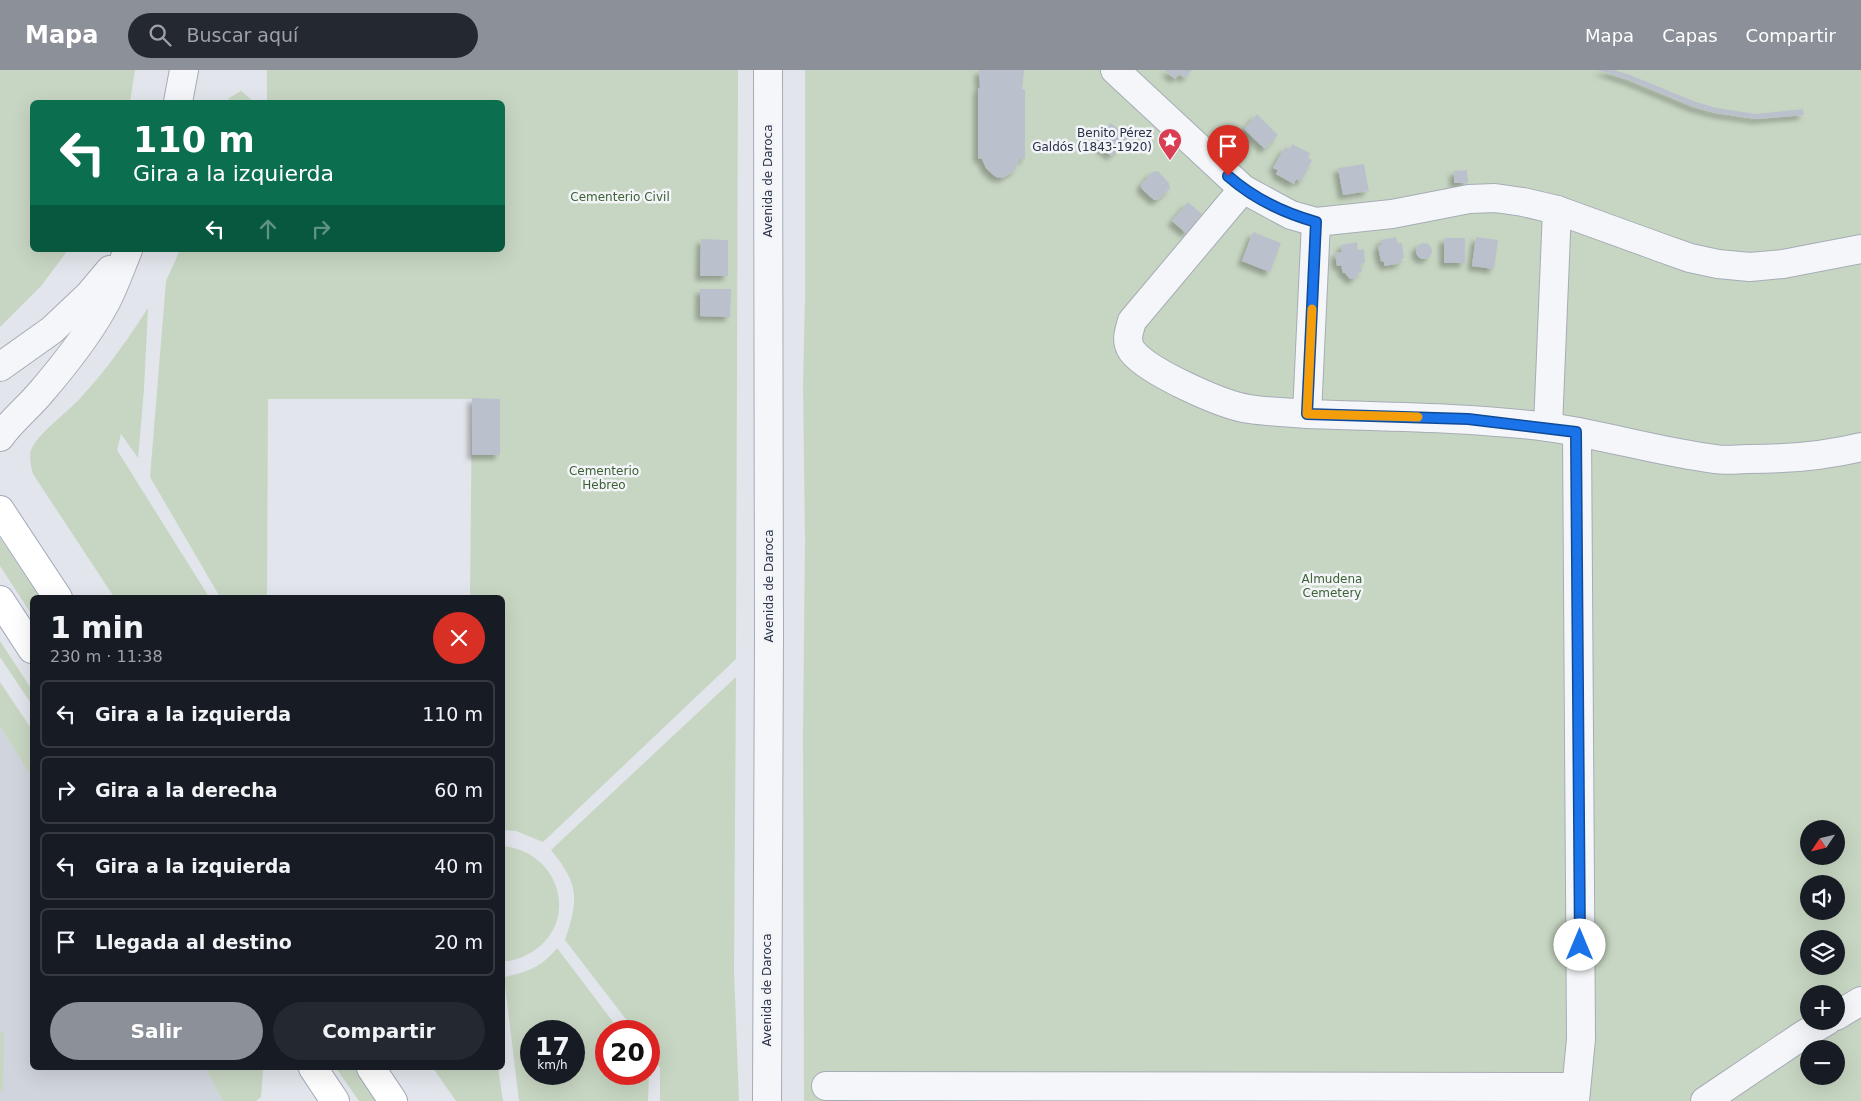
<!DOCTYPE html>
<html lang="es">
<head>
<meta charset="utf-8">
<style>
	body { margin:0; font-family:"DejaVu Sans",sans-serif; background:#242831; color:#f1f3f6; height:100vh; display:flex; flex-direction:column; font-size:19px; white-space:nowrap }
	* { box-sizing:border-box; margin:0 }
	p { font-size:16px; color:#9ea1a6 }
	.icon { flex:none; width:28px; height:28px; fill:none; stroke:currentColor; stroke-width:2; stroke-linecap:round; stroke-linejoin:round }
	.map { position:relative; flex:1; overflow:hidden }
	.details { position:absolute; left:30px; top:525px; width:475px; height:475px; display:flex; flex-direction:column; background:#171b24; border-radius:8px; box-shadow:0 5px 20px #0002 }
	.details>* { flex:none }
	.hud { position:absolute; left:30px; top:30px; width:475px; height:152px; border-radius:8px; box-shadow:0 5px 20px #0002; background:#0b6e4f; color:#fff; overflow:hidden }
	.needle { width:32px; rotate:235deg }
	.controls { position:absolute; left:1800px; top:750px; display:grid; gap:10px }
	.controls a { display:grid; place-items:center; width:45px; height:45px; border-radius:50%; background:#171b24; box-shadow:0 5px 20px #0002; font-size:25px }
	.speed { position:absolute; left:520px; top:950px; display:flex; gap:10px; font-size:25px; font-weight:700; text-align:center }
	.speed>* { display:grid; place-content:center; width:65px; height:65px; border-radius:50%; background:#171b24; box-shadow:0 5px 20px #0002; line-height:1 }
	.speed small { font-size:12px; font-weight:400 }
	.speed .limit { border:8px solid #d22; background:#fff; color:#111 }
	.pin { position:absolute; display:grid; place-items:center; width:42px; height:42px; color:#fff; margin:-51px -21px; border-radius:50% 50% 50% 0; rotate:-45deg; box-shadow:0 0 5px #0007 }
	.pin .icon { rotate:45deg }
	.me { position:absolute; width:55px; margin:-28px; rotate:0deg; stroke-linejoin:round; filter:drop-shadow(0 0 4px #0008) }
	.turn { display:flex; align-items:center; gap:18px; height:105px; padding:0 20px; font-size:22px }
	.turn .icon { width:65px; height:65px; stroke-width:2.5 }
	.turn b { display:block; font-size:35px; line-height:42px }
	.lanes { display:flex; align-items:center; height:48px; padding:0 20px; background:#0003; justify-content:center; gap:25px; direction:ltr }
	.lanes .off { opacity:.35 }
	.round { display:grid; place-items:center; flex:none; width:52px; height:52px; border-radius:26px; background:#242831 }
	.summary { display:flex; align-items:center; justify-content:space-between; height:85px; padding:0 20px }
	h1 { font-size:30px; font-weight:700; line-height:38px }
	.cta { display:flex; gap:10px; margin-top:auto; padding:10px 20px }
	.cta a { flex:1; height:58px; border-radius:30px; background:#8c9099; color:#fff; font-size:20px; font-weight:700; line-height:58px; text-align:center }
	.cta a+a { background:#242831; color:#f1f3f6 }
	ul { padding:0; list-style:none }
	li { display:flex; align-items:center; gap:15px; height:68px; margin:0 10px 8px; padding:0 10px; border:2px solid #363941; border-radius:8px }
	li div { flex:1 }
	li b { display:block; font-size:19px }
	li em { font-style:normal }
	header { display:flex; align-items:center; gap:30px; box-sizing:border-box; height:70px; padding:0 25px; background:#8c9099; color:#fff }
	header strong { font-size:24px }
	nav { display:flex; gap:28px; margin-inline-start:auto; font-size:18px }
	.search { width:350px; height:45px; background:#242831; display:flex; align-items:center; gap:12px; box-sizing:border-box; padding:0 18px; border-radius:28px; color:#9ea1a6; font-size:19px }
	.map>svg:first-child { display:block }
	.built { fill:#d0d4dd }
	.green { fill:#c7d6c2; fill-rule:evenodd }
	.building { fill:#bbc1cc; filter:url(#shadow) }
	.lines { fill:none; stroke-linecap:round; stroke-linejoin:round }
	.minor-casing { stroke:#a6acb6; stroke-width:30 }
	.major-casing { stroke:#a0a9b8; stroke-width:30 }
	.minor { stroke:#f5f6f9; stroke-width:28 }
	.major { stroke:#fff; stroke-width:28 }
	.route-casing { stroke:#114b97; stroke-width:12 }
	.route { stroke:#1a73e8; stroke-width:9 }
	.slow { stroke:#f59e0b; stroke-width:9 }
	.labels { text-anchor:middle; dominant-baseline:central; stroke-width:5; stroke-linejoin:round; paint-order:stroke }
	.poi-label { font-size:12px; fill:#283245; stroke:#f2f4f8; text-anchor:end }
	.street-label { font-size:12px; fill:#283245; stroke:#f2f4f8 }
	.park-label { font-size:12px; fill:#3c6234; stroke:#f2f4f8 }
</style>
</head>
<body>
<header>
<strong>Mapa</strong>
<div class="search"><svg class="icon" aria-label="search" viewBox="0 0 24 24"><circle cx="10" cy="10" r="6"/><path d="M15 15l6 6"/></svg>Buscar aquí</div>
<nav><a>Mapa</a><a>Capas</a><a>Compartir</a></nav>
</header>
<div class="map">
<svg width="1861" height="1031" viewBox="0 0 1861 1031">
	<defs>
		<filter id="shadow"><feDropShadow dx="-4.5" dy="4.5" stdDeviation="2.5" flood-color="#0004"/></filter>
	</defs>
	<rect width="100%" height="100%" fill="#e2e5eb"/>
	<polygon class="built" points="0,656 32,708 32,998 205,998 223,1031 0,1031"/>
	<g class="green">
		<polygon points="0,0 135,0 130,32 32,32 32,180 68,180 41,216 0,257"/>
		<polygon points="267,0 738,0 736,589 543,772 516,761 503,760 502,528 470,527 472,329 268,329 267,527 220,527 150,407 166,211 180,180 502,180 502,32 267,32"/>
		<path d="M805,0h1056v1031h-1057l-1,-367 2,-194 -2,-156 2,-85zM1809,759h27v27h-27zM1809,814h27v27h-27zM1809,869h27v27h-27zM1809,924h27v27h-27zM1809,979h27v27h-27z"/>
		<polygon points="241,21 252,30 253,32 228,32 229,28"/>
		<path d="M148,238l-4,81 -6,69 -17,-24 -4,16 92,147h-95l-81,-123c-2,-8 -5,-19 -1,-26 9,-18 38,-37 51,-53 25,-27 45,-56 65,-87z"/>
		<polygon points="0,468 40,527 32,528 32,545 0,496"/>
		<polygon points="0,571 32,620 32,635 0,587"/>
		<path d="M736,607l-2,294 5,130h-79v-33l-11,-18v-19h-14l-70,-91c14,-41 14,-56 -14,-90z"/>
		<polygon points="0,612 32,660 32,708 0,656"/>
		<path d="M503,776c56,5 78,75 29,106 -9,5 -19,10 -30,9z"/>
		<path d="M557,878l63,83h-14v43h43l-1,27h-129l-15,-124c24,-5 38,-10 53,-29zM531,961h43v43h-43z"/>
		<polygon points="0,962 4,963 3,1021 0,1021"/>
		<polygon points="205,998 260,998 263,1001 261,1027 256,1031 223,1031"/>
		<polygon points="336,998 356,998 379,1031 359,1031"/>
		<polygon points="433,998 498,998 503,1031 456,1031"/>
	</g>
	<g class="building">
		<polygon points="979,0 1024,0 1022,19 1025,20 1025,89 1020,89 1015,100 1003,108 996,107 990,102 986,98 982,89 978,88 978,18 980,18"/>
		<polygon points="1165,0 1192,0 1185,8 1179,4 1175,9"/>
		<polygon points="1598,0 1614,0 1630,5 1696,32 1717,38 1756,44 1803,39 1804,45 1757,49 1716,43 1694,37 1629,10"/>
		<polygon points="1257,44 1278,65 1265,79 1244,59"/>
		<polygon points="1111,53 1128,68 1111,86 1094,71"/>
		<polygon points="1292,74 1310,83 1308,88 1312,90 1301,112 1296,109 1294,114 1276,104 1278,100 1273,98 1285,77 1290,80"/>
		<polygon points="1364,94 1369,121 1343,125 1338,98"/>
		<polygon points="1467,100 1468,113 1454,113 1454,101"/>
		<polygon points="1158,101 1169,113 1170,118 1158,130 1154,130 1142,119 1141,115 1152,102"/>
		<polygon points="1188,132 1202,144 1186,163 1172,151"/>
		<polygon points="1253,162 1281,173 1270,202 1242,191"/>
		<polygon points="1396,167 1398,173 1402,173 1404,188 1401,189 1402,193 1384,196 1384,192 1381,191 1378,176 1381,175 1381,170"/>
		<polygon points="1476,167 1498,170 1494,199 1472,196"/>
		<rect x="1444" y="168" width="21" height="25"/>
		<polygon points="701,169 728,170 728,206 700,206"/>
		<polygon points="1357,172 1358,180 1364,179 1365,193 1360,194 1362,202 1359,202 1355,209 1350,209 1345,203 1343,203 1341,195 1337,196 1335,183 1342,182 1341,175"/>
		<circle cx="1424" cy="181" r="8"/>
		<polygon points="700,219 731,219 730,247 700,246"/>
		<polygon points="472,328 500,329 500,385 472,385"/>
	</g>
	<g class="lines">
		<g class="minor-casing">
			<g id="minor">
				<polyline points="1115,0 1243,119 1291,145 1316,152 1392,144 1469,129 1495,128 1523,132 1557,140 1659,177 1690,188 1718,194 1750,197 1783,194 1861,179"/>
				<polyline points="178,32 184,0"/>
				<path d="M1243,119l-111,132c-3,11 -7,20 0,30 16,21 90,54 117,58 19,3 39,3 58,5"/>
				<path d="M1316,152l-9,192c81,3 161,3 241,13 56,8 111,25 167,32 11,2 23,0 34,0 38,0 75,-3 112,-12"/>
				<polyline points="0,297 52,260 89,225 110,200"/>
				<polyline points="1548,357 1557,140"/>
				<path d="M0,367c12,-17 29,-30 42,-46 24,-28 48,-58 65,-91 8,-16 14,-33 21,-50"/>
				<polyline points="1836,946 1861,931"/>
				<polyline points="826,1016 1576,1017"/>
				<polyline points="767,1031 769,567 768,0"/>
				<polyline points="1575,1031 1581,969 1577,362"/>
				<polyline points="1705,1031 1803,965 1827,951"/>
			</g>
		</g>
		<g class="major-casing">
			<g id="major">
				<polyline points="0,440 58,528"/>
				<polyline points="0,530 32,579"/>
				<polyline points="313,998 335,1031"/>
				<polyline points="371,998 393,1031"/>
			</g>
		</g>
		<use href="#minor" class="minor"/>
		<use href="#major" class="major"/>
	</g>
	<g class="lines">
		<g class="route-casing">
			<path id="route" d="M1228,106c25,22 56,37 88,46l-9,192 161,5 108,13 4,513"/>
		</g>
		<use href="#route" class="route"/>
		<polyline class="slow" points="1312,239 1307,344 1418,347"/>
	</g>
	<defs>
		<g id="sight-pin" transform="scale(1.25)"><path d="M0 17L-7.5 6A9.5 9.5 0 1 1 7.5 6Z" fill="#d93e53" stroke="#f2f4f8"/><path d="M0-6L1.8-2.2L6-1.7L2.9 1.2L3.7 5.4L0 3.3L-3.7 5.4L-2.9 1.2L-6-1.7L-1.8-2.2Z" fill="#fff"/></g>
	</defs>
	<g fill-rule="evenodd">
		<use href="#sight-pin" x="1170" y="70"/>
	</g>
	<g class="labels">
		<g class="poi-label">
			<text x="1152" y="63">Benito Pérez<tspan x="1152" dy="14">Galdós (1843-1920)</tspan></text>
		</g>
		<g class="street-label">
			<text transform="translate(768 111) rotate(-90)">Avenida de Daroca</text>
			<text transform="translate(769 516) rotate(-90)">Avenida de Daroca</text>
			<text transform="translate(767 920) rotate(-90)">Avenida de Daroca</text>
		</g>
		<g class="park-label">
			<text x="620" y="127">Cementerio Civil</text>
			<text x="604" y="401">Cementerio<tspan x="604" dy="14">Hebreo</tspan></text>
			<text x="1332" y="509">Almudena<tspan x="1332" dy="14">Cemetery</tspan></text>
		</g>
	</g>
</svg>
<div class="controls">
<a><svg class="needle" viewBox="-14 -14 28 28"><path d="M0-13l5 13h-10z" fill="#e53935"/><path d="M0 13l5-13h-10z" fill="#9ea1a6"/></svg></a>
<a><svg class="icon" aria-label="sound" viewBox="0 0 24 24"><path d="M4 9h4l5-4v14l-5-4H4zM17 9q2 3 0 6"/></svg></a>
<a><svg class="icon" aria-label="layers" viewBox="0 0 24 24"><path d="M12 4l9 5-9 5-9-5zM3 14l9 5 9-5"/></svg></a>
<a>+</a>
<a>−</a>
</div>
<div class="speed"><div>17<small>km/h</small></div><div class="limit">20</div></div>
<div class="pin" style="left:1228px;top:106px;background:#d93025"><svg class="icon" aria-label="arrive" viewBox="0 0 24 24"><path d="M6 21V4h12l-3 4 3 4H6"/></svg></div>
<svg class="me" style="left:1580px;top:875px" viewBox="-20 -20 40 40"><circle r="19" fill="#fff"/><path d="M0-13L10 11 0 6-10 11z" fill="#1a73e8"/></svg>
<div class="hud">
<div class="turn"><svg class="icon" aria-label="left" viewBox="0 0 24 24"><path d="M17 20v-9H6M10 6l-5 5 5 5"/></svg><div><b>110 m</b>Gira a la izquierda</div></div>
<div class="lanes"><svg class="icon" aria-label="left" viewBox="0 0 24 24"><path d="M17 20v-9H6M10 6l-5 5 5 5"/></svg><svg class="icon off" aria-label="ahead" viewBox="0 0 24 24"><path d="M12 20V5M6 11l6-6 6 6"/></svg><svg class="icon off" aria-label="right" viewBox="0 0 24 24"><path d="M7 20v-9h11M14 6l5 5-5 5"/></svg></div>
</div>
<section class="details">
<div class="summary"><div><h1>1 min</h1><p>230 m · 11:38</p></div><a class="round" style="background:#d93025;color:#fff"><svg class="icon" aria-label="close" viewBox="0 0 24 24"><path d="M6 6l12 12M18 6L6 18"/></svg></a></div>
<ul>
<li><svg class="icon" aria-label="left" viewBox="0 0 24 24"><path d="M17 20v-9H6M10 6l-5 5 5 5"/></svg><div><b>Gira a la izquierda</b></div><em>110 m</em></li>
<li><svg class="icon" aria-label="right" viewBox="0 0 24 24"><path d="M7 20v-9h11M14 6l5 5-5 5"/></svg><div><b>Gira a la derecha</b></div><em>60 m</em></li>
<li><svg class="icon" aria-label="left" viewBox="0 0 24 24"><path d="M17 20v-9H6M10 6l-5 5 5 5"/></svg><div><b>Gira a la izquierda</b></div><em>40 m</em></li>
<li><svg class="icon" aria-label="arrive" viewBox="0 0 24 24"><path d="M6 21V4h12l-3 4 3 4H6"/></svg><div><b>Llegada al destino</b></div><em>20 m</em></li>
</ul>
<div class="cta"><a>Salir</a><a>Compartir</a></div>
</section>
</div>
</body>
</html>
